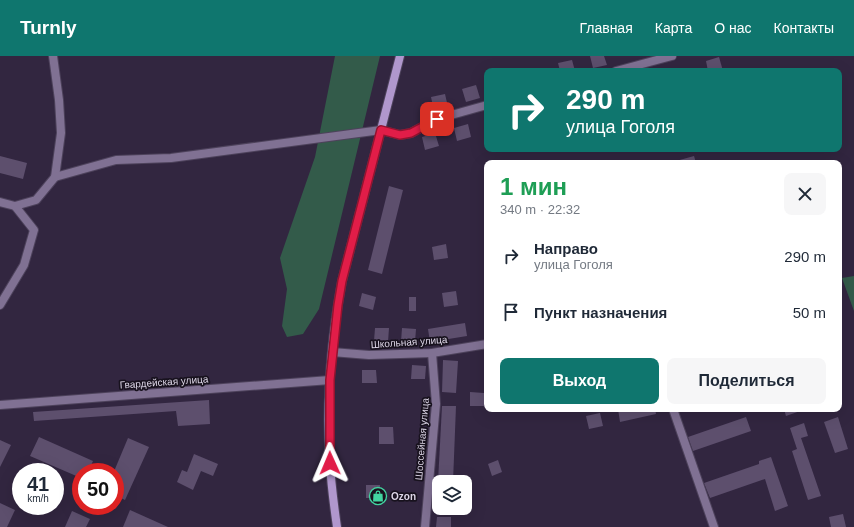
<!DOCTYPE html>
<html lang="ru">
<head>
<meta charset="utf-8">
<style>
	body { margin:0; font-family:Arial,sans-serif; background:#f6f6f7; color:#1f2937; height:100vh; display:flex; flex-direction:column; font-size:15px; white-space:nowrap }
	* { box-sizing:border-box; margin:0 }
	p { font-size:13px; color:#747a83 }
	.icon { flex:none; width:22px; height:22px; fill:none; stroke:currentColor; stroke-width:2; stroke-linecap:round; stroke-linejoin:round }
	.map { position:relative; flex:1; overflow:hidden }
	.details { position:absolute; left:484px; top:104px; width:358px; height:252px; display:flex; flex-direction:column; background:#fff; border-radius:8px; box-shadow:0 4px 16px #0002 }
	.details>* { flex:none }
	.banner { position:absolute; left:484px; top:12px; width:358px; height:84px; border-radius:8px; box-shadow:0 4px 16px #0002; background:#0f766e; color:#fff; overflow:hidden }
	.controls { position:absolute; left:432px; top:419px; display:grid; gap:8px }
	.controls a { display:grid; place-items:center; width:40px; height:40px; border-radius:8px; background:#fff; box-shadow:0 4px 16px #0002; font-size:20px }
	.speed { position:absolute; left:12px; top:407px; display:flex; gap:8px; font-size:20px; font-weight:700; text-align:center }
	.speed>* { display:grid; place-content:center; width:52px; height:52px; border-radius:50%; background:#fff; box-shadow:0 4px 16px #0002; line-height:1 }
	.speed small { font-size:10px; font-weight:400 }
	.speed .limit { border:6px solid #d22; background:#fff; color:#111 }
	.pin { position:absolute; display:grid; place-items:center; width:34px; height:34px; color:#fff; margin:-17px; border-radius:8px; box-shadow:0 2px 6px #0006 }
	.me { position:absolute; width:44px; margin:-22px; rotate:359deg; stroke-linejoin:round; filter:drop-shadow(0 0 3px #0008) }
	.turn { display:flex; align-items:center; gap:14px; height:84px; padding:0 16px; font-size:18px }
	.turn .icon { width:52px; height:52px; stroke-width:2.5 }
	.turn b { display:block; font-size:28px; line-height:34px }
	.round { display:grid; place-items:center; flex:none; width:42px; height:42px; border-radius:8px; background:#f6f6f7 }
	.summary { display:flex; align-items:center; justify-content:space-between; height:68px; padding:0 16px }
	h1 { font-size:24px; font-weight:600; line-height:30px; color:#1e9e55 }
	.cta { display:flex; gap:8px; margin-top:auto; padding:8px 16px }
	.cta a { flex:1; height:46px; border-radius:8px; background:#0f766e; color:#fff; font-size:16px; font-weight:600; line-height:46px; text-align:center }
	.cta a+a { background:#f6f6f7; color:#1f2937 }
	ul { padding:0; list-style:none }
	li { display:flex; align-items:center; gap:12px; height:56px; padding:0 16px }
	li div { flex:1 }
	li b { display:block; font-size:15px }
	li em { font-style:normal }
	header { display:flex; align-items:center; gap:24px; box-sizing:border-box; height:56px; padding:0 20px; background:#0f766e; color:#fff }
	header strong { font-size:19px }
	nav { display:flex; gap:22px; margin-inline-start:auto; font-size:14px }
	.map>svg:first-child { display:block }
	.green { fill:#335b4a }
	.building { fill:#5d4f6d }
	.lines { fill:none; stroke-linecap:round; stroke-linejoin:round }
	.minor-casing { stroke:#4d425b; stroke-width:10 }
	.secondary-casing { stroke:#4d425b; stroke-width:10 }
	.minor { stroke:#807193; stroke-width:8 }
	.secondary { stroke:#b097cd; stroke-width:8 }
	.route-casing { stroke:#92132f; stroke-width:10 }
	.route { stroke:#e11d48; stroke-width:7 }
	.labels { text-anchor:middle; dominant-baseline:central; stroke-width:3.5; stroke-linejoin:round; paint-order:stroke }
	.street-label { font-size:10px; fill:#ddd6e7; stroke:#18121e }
	.poi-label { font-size:10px; font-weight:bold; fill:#ddd6e7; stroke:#18121e; text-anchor:start }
</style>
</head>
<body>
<header>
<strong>Turnly</strong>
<nav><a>Главная</a><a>Карта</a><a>О нас</a><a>Контакты</a></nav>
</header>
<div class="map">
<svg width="854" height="471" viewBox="0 0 854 471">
	<rect width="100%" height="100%" fill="#322640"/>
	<g class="green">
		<polygon points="335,0 380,0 319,253 303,278 287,281 282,270 287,233 280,202 315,101"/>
		<polygon points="854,220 854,255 842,222"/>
	</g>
	<g class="building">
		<polygon points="590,0 604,0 607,9 593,12"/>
		<polygon points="719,1 723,15 708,15 706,5"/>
		<polygon points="572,4 575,15 560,15 558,7"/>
		<polygon points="476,29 480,42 466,46 462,33"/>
		<polygon points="445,38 448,51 434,55 431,41"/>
		<polygon points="468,68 471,81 457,85 454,72"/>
		<polygon points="435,77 439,90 425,94 422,81"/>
		<polygon points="0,100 27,107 23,123 0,117"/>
		<polygon points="694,100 696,107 676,107 676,105"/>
		<polygon points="389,130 403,134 382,218 368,214"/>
		<polygon points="446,188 448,202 434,204 432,191"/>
		<polygon points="456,235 458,249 444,251 442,237"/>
		<polygon points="362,237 376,241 373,254 359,250"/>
		<rect x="409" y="241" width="7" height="14"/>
		<polygon points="465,267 467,280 430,286 428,273"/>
		<polygon points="375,272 389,272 388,286 374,285"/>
		<polygon points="402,272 416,273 415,286 401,286"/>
		<polygon points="443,304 458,305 456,337 442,336"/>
		<polygon points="412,309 426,310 425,323 411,323"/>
		<polygon points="362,314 376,314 377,327 362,327"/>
		<polygon points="470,336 484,337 484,350 470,350"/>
		<polygon points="209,344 210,368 178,370 176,355 34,365 33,356"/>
		<polygon points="442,350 456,350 453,426 438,426"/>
		<polygon points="618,353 655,353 656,358 620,366"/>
		<polygon points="784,353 803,353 803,354 786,360"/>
		<polygon points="600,357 603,370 589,373 586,360"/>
		<polygon points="746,361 751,375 693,395 688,381"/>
		<polygon points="838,361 848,393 835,397 824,366"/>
		<polygon points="804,367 808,380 801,382 821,440 808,444 792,395 797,393 790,372"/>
		<polygon points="379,371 393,371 394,388 379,388"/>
		<polygon points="39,381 93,405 88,416 81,416 81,422 30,400"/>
		<polygon points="128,382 149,391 125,444 115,439 115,413"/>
		<polygon points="0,384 11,389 0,411"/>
		<polygon points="194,398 218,408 213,420 201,415 193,434 177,426 182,414 187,416"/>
		<polygon points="771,401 788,450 775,455 765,423 710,442 704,427 759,408 759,405"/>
		<polygon points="498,404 502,416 492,420 488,408"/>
		<rect x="366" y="429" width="14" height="13"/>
		<polygon points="0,447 15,454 7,471 0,471"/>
		<polygon points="130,454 168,471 123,471"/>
		<polygon points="72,455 90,463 86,471 65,471"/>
		<polygon points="843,458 846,471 831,471 829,461"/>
		<polygon points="437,461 451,461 451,471 436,471"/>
	</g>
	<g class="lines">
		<g class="minor-casing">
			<g id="minor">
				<polyline points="53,0 59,44 61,77 55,121"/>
				<polyline points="616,15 672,0"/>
				<polyline points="0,146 15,150"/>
				<polyline points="0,249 24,209 34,174 15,150 36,144 55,121 116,104 171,102 381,74 400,79 411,77 437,63 487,49"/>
				<polyline points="332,296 369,299 432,297 487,288"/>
				<polyline points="0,349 330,324"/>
				<polyline points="673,353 714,471"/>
				<polyline points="425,471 436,348 432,297"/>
			</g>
		</g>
		<g class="secondary-casing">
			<path id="secondary" d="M337,471c-3,-21 -6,-43 -7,-64 -4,-60 1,-123 12,-182l58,-225"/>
		</g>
		<use href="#minor" class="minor"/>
		<use href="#secondary" class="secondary"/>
	</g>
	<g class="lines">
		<g class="route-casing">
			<polyline id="route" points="330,407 330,324 338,249 342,225 381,74 400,79 411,77 437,63"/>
		</g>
		<use href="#route" class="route"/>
	</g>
	<defs>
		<g id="shop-ring" transform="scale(0.9)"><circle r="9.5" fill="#18121e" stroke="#42d4a0" stroke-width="1.5"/><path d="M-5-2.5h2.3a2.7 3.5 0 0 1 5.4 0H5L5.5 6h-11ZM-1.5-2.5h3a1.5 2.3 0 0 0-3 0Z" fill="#42d4a0"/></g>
	</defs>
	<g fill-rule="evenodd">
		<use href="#shop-ring" x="378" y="440"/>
	</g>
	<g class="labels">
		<g class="street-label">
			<text transform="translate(409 286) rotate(-4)">Школьная улица</text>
			<text transform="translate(164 326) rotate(-4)">Гвардейская улица</text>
			<text transform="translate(422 383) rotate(-85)">Шоссейная улица</text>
		</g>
		<g class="poi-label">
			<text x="391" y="440">Ozon</text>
		</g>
	</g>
</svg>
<div class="controls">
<a><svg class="icon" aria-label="layers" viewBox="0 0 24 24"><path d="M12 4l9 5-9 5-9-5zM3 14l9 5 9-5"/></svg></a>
</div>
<div class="speed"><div>41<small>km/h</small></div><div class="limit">50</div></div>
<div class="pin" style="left:437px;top:63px;background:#d93025"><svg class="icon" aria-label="arrive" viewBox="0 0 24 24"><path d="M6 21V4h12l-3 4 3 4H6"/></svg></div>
<svg class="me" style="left:330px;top:407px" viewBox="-20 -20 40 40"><path d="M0-17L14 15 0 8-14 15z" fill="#e11d48" stroke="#fff" stroke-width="4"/></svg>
<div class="banner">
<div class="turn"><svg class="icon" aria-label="right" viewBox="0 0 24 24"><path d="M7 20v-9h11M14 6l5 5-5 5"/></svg><div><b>290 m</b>улица Гоголя</div></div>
</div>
<section class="details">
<div class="summary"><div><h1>1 мин</h1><p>340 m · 22:32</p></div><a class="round"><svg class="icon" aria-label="close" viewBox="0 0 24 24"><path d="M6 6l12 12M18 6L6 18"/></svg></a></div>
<ul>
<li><svg class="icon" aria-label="right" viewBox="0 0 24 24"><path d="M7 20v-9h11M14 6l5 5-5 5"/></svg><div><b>Направо</b><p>улица Гоголя</p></div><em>290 m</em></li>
<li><svg class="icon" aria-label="arrive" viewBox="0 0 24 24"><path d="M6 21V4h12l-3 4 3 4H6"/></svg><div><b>Пункт назначения</b></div><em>50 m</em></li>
</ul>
<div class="cta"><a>Выход</a><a>Поделиться</a></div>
</section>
</div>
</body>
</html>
